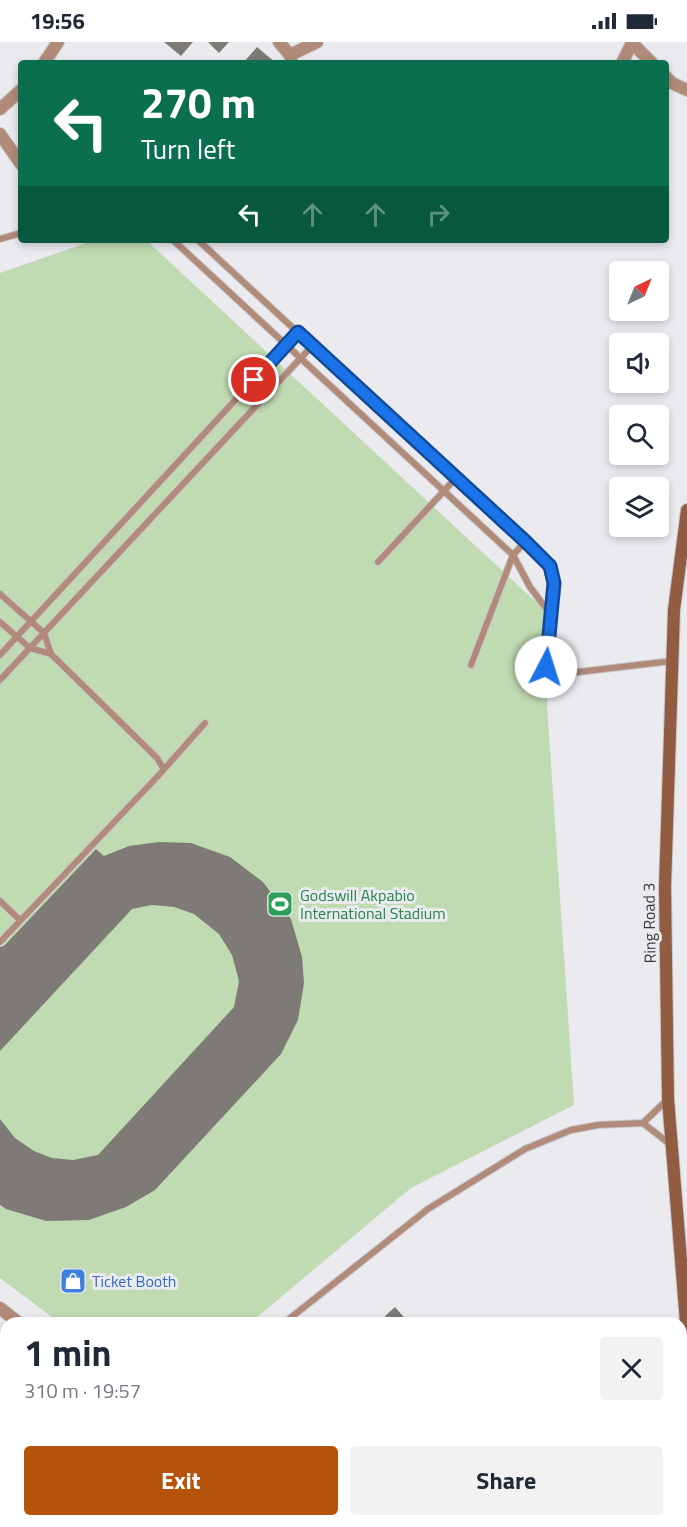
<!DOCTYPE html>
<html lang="en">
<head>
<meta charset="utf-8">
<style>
	body { margin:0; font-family:"Titillium Web",sans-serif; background:#f2f2f3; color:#1f2937; height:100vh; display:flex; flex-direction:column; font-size:22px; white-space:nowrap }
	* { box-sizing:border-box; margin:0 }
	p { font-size:20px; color:#747a83 }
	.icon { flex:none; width:33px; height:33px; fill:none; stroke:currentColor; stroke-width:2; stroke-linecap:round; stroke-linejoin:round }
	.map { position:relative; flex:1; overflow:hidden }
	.panel { position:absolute; left:0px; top:1275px; width:687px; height:210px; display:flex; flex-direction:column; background:#fff; border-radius:18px 18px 0 0; box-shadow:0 3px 9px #0003 }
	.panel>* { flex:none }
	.hud { position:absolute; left:18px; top:18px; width:651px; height:183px; border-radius:6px; box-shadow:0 3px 9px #0003; background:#0b6e4f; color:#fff; overflow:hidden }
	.needle { width:39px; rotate:43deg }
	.tools { position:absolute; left:609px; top:219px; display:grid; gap:12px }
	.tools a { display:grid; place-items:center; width:60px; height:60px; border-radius:6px; background:#fff; box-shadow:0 3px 9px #0003; font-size:30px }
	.pin { position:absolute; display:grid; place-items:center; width:51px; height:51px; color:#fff; margin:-26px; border:3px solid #fff; border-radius:50%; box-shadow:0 2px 6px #0007 }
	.me { position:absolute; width:66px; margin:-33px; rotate:5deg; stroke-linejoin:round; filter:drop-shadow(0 0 4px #0008) }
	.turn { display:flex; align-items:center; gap:21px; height:126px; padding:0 24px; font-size:27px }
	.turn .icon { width:78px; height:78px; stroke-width:2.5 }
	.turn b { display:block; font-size:42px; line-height:51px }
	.lanes { display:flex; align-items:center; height:57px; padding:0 24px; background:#0003; justify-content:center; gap:30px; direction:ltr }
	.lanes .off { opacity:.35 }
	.round { display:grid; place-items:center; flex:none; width:63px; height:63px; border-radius:6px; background:#f2f2f3 }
	.summary { display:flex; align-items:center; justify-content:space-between; height:102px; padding:0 24px }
	h1 { font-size:36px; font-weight:700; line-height:45px }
	.button { display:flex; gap:12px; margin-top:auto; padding:12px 24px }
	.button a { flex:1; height:69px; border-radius:6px; background:#b45309; color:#fff; font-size:24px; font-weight:700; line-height:69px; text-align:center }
	.button a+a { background:#f2f2f3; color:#1f2937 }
	.status { display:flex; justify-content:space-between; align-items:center; height:42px; padding:0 30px; background:#fff; direction:ltr }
	.status svg { height:16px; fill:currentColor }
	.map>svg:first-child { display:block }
	.garden { fill:#c0dab2 }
	.building { fill:#7e7b77 }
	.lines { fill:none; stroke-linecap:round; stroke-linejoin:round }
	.lane-casing { stroke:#c7c7cb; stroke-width:8 }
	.street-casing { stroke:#c7c7cb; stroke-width:14 }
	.secondary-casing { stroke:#c7c7cb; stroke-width:14 }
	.lane { stroke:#b18a79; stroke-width:6 }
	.street { stroke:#b18a79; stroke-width:12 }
	.secondary { stroke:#925c42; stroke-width:12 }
	.route-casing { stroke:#114b97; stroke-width:15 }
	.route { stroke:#1a73e8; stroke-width:10 }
	.labels { text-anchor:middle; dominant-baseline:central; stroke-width:6; stroke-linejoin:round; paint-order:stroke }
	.leisure-label { font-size:16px; fill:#27864d; stroke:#eaeaef; text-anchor:start }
	.street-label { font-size:16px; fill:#39393b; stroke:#eaeaef }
	.shop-label { font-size:16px; fill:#366cbe; stroke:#eaeaef; text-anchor:start }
</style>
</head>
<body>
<div class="status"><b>19:56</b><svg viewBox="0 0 49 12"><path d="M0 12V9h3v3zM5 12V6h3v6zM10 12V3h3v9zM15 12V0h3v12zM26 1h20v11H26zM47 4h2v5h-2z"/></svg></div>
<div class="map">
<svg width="687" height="1485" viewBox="0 0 687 1485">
	<rect width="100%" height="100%" fill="#eaeaef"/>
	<polygon class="garden" points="95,198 146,198 550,573 547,662 574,1063 411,1146 250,1281 60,1281 0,1236 0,231"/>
	<g class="building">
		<polygon points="164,0 193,0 181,14"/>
		<polygon points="208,0 229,0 219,11"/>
		<polygon points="257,5 276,21 243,21"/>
		<polygon points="159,800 191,801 230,815 263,840 291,877 302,915 304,941 298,978 281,1012 155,1148 126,1165 89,1178 46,1179 6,1167 0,1163 0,1077 15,1096 34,1109 52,1116 73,1118 98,1113 234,965 239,939 232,913 219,892 194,872 174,865 152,863 132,867 0,1009 0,905 4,904 96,807 104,814 129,804"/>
		<polygon points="395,1265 409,1281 391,1281 385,1274"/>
	</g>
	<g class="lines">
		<g class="lane-casing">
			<g id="lane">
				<polyline points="0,197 21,191"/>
				<polyline points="173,198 513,513 530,545 551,573"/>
				<polyline points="198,198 550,524 554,541 546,625 552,631 561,632 672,619"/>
				<polyline points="378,520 456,436"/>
				<polyline points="0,552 44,591 51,612"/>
				<polyline points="0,580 30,606 51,612 157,716 163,726"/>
				<polyline points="0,613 298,290"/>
				<polyline points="471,623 513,513 526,499"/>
				<polyline points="0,638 313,303"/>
				<polyline points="0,859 20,878"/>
				<polyline points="0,900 158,734 205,681"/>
				<polyline points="643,1081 668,1057"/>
				<polyline points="284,1281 428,1167 525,1107 571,1088 598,1083 643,1081 671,1103"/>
			</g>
		</g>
		<g class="street-casing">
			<g id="street">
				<polyline points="279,0 290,13 292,21"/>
				<polyline points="631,0 652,21"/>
				<polyline points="290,13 317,0"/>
				<polyline points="44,21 58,0"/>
				<polyline points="622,21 632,1"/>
				<polyline points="666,35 672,41 687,48"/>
				<polyline points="0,67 21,48"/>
				<polyline points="0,92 21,122"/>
				<polyline points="0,1266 19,1281"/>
				<polyline points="226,1479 232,1485"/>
				<polyline points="148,1485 151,1479"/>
			</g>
		</g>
		<g class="secondary-casing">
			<polyline id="secondary" points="687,468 674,568 665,845 668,1057 687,1293"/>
		</g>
		<use href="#lane" class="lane"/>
		<use href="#street" class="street"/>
		<use href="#secondary" class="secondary"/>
	</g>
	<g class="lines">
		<g class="route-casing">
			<polyline id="route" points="254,338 298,290 526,500 550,524 554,541 546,625"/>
		</g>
		<use href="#route" class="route"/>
	</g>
	<defs>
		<g id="stadium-square" transform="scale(1.35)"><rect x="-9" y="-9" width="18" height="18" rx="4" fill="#2e9e5b" stroke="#eaeaef"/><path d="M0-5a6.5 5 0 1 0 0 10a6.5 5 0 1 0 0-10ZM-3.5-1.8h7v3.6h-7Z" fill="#fff"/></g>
		<g id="shop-square" transform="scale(1.35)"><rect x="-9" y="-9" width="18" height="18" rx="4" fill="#3f7fe0" stroke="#eaeaef"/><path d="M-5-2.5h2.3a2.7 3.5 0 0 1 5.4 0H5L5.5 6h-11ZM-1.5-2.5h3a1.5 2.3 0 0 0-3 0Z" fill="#fff"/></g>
	</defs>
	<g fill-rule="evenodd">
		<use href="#stadium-square" x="280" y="862"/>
		<use href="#shop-square" x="73" y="1239"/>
	</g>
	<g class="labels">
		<g class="leisure-label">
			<text x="300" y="853">Godswill Akpabio<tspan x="300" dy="18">International Stadium</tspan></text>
		</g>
		<g class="street-label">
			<text transform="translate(649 881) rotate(-91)">Ring Road 3</text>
		</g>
		<g class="shop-label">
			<text x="92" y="1239">Ticket Booth</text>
		</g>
	</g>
</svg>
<div class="tools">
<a><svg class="needle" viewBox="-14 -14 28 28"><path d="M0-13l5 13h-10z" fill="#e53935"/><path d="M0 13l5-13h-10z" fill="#747a83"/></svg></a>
<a><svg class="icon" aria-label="sound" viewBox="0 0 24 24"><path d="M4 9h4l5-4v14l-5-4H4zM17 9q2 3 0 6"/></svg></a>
<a><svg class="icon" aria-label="search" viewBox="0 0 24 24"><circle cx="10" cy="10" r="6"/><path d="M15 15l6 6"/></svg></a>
<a><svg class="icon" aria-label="layers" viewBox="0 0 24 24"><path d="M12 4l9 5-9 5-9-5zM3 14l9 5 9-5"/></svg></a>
</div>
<div class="pin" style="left:254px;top:338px;background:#d93025"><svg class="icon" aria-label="arrive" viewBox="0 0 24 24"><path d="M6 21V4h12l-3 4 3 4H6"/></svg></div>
<svg class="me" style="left:546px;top:625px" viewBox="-20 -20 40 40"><circle r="19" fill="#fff"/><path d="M0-13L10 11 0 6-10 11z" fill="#1a73e8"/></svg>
<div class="hud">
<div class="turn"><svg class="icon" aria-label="left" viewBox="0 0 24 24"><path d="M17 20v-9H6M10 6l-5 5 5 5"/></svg><div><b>270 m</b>Turn left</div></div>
<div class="lanes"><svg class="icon" aria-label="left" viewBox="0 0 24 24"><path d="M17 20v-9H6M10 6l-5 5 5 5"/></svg><svg class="icon off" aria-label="ahead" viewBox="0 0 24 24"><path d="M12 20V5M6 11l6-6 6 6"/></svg><svg class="icon off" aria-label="ahead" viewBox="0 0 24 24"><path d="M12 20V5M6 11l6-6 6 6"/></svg><svg class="icon off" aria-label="right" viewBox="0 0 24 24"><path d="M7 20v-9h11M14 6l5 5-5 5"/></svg></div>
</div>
<section class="panel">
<div class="summary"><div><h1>1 min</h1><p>310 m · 19:57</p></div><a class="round"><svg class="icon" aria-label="close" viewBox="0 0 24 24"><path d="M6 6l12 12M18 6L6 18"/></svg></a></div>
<div class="button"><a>Exit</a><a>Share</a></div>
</section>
</div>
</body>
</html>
